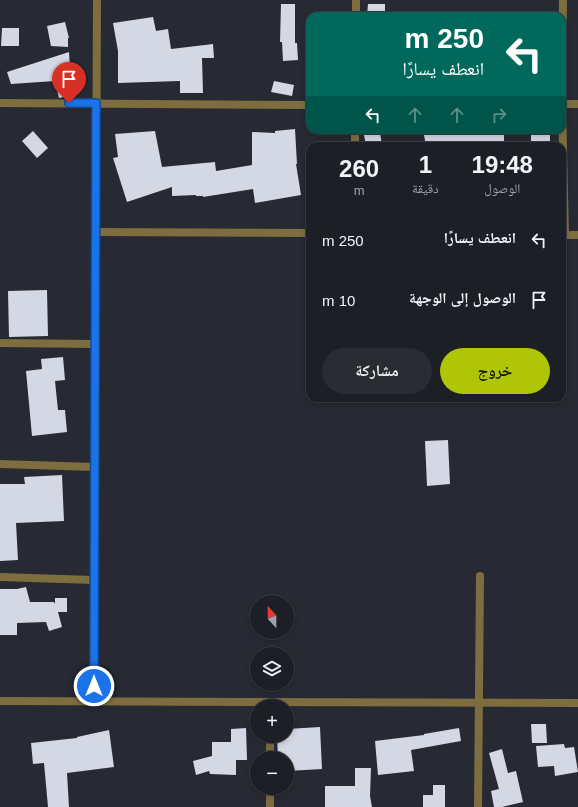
<!DOCTYPE html>
<html lang="ar">
<head>
<meta charset="utf-8">
<style>
	body { margin:0; font-family:Arial,"Noto Naskh Arabic",sans-serif; background:#2a2c32; color:#f1f3f6; direction:rtl; height:100vh; display:flex; flex-direction:column; font-size:15px; white-space:nowrap }
	* { box-sizing:border-box; margin:0 }
	p { font-size:13px; color:#a0a2a7 }
	.icon { flex:none; width:22px; height:22px; fill:none; stroke:currentColor; stroke-width:2; stroke-linecap:round; stroke-linejoin:round }
	.map { position:relative; flex:1; overflow:hidden; direction:ltr }
	.side { position:absolute; left:306px; top:142px; width:260px; height:260px; display:flex; flex-direction:column; background:#1d1f26; border-radius:12px; box-shadow:0 2px 6px #0003,0 0 0 1px #3b3d43; direction:rtl }
	.side>* { flex:none }
	.banner { position:absolute; left:306px; top:12px; width:260px; height:122px; border-radius:12px; box-shadow:0 2px 6px #0003,0 0 0 1px #3b3d43; direction:rtl; background:#00695c; color:#fff; overflow:hidden }
	.needle { width:26px; rotate:339deg }
	.tools { position:absolute; left:250px; top:595px; display:grid; gap:8px }
	.tools a { display:grid; place-items:center; width:44px; height:44px; border-radius:50%; background:#1d1f26; box-shadow:0 2px 6px #0003,0 0 0 1px #3b3d43; font-size:20px }
	.pin { position:absolute; display:grid; place-items:center; width:34px; height:34px; color:#fff; margin:-41px -17px; border-radius:50% 50% 50% 0; rotate:-45deg; box-shadow:0 0 4px #0007 }
	.pin .icon { rotate:45deg }
	.me { position:absolute; width:44px; margin:-22px; rotate:0deg; stroke-linejoin:round; filter:drop-shadow(0 0 3px #0008) }
	.turn { display:flex; align-items:center; gap:14px; height:84px; padding:0 16px; font-size:18px }
	.turn .icon { width:52px; height:52px; stroke-width:2.5 }
	.turn b { display:block; font-size:28px; line-height:34px }
	.lanes { display:flex; align-items:center; height:38px; padding:0 16px; background:#0003; justify-content:center; gap:20px; direction:ltr }
	.lanes .off { opacity:.35 }
	.eta { display:flex; justify-content:space-evenly; align-items:center; height:68px; text-align:center }
	.eta b { font-size:24px; font-weight:600; line-height:28px }
	.cta { display:flex; gap:8px; margin-top:auto; padding:8px 16px }
	.cta a { flex:1; height:46px; border-radius:24px; background:#afc505; color:#111; font-size:16px; font-weight:600; line-height:46px; text-align:center }
	.cta a+a { background:#2a2c32; color:#f1f3f6 }
	ul { padding:0; list-style:none }
	li { display:flex; align-items:center; gap:12px; height:60px; padding:0 16px }
	li div { flex:1 }
	li b { display:block; font-size:15px }
	li em { font-style:normal }
	.map>svg:first-child { display:block }
	.building { fill:#d4d7e4 }
	.lines { fill:none; stroke-linecap:round; stroke-linejoin:round }
	.street { stroke:#7e6d3f; stroke-width:8 }
	.route-casing { stroke:#114b97; stroke-width:10 }
	.route { stroke:#1a73e8; stroke-width:7 }
</style>
</head>
<body>
<div class="map">
<svg width="578" height="807" viewBox="0 0 578 807">
	<rect width="100%" height="100%" fill="#272933"/>
	<g class="building">
		<polygon points="281,4 295,4 295,43 297,43 298,60 283,61 282,42 280,42"/>
		<polygon points="368,4 385,4 385,16 367,16"/>
		<polygon points="153,17 156,31 168,29 171,49 213,44 214,58 202,58 203,93 180,93 180,81 118,83 118,51 113,23"/>
		<polygon points="65,22 69,38 68,38 68,47 51,46 47,26"/>
		<polygon points="2,28 19,28 19,46 1,46"/>
		<polygon points="69,52 71,84 75,83 77,94 59,98 55,81 11,84 7,72"/>
		<polygon points="274,81 294,85 292,96 271,92"/>
		<polygon points="295,129 297,164 296,164 301,195 255,203 253,189 203,197 203,196 196,196 196,195 172,196 172,187 127,202 113,158 118,157 115,134 155,131 162,167 215,162 216,171 252,165 252,132 275,133 275,131"/>
		<polygon points="452,130 452,132 504,133 504,146 426,146 424,135"/>
		<rect x="531" y="130" width="19" height="16"/>
		<polygon points="33,131 48,148 37,158 22,141"/>
		<polygon points="380,132 382,146 366,146 364,135"/>
		<polygon points="47,290 48,336 9,337 8,291"/>
		<polygon points="63,357 65,380 55,381 58,410 65,410 67,432 32,436 26,371 42,369 41,359"/>
		<polygon points="448,440 450,484 427,486 425,441"/>
		<polygon points="62,475 64,521 16,523 18,560 0,561 0,484 25,484 24,477"/>
		<polygon points="26,587 30,602 54,602 55,604 55,598 67,598 67,612 58,612 62,627 49,631 46,622 17,623 17,635 0,635 0,589 17,589"/>
		<polygon points="531,724 546,724 547,743 532,743"/>
		<polygon points="320,727 322,769 288,771 287,758 278,758 277,736 287,736 287,729"/>
		<polygon points="246,728 247,760 236,760 236,775 210,774 209,771 196,775 193,761 212,756 212,742 231,742 231,729"/>
		<polygon points="459,728 461,741 411,750 414,771 378,775 375,741 424,735 424,734"/>
		<polygon points="109,730 114,767 67,773 69,807 48,807 44,763 33,764 31,743 77,738 77,737"/>
		<polygon points="564,744 565,748 574,747 578,772 555,776 554,766 538,767 536,746"/>
		<polygon points="502,749 508,773 516,771 523,802 502,807 494,807 491,791 499,789 489,753"/>
		<polygon points="355,768 371,768 370,796 372,807 325,807 325,786 355,786"/>
		<polygon points="433,785 445,785 445,807 423,807 423,795 433,795"/>
	</g>
	<g class="lines">
		<g class="street">
			<polyline points="563,0 562,104 565,235"/>
			<polyline points="356,16 356,0"/>
			<polyline points="0,103 310,105"/>
			<polyline points="562,104 578,104"/>
			<polyline points="355,130 355,146"/>
			<polyline points="96,232 310,233"/>
			<polyline points="562,235 578,235"/>
			<polyline points="0,343 95,344"/>
			<polyline points="0,464 95,467"/>
			<polyline points="0,577 94,580"/>
			<polyline points="0,701 578,703"/>
			<polyline points="94,701 97,0"/>
			<polyline points="270,736 270,758"/>
			<polyline points="270,788 270,807"/>
			<polyline points="478,807 480,576"/>
		</g>
	</g>
	<g class="lines">
		<g class="route-casing">
			<polyline id="route" points="69,103 96,103 94,686"/>
		</g>
		<use href="#route" class="route"/>
	</g>
</svg>
<div class="tools">
<a><svg class="needle" viewBox="-14 -14 28 28"><path d="M0-13l5 13h-10z" fill="#e53935"/><path d="M0 13l5-13h-10z" fill="#a0a2a7"/></svg></a>
<a><svg class="icon" aria-label="layers" viewBox="0 0 24 24"><path d="M12 4l9 5-9 5-9-5zM3 14l9 5 9-5"/></svg></a>
<a>+</a>
<a>−</a>
</div>
<div class="pin" style="left:69px;top:103px;background:#d93025"><svg class="icon" aria-label="arrive" viewBox="0 0 24 24"><path d="M6 21V4h12l-3 4 3 4H6"/></svg></div>
<svg class="me" style="left:94px;top:686px" viewBox="-20 -20 40 40"><circle r="17" fill="#1a73e8" stroke="#fff" stroke-width="3"/><path d="M0-11L8 9 0 5-8 9z" fill="#fff"/></svg>
<div class="banner">
<div class="turn"><svg class="icon" aria-label="left" viewBox="0 0 24 24"><path d="M17 20v-9H6M10 6l-5 5 5 5"/></svg><div><b>250 m</b>انعطف يسارًا</div></div>
<div class="lanes"><svg class="icon" aria-label="left" viewBox="0 0 24 24"><path d="M17 20v-9H6M10 6l-5 5 5 5"/></svg><svg class="icon off" aria-label="ahead" viewBox="0 0 24 24"><path d="M12 20V5M6 11l6-6 6 6"/></svg><svg class="icon off" aria-label="ahead" viewBox="0 0 24 24"><path d="M12 20V5M6 11l6-6 6 6"/></svg><svg class="icon off" aria-label="right" viewBox="0 0 24 24"><path d="M7 20v-9h11M14 6l5 5-5 5"/></svg></div>
</div>
<section class="side">
<div class="eta">
<div><b>19:48</b><p>الوصول</p></div>
<div><b>1</b><p>دقيقة</p></div>
<div><b>260</b><p>m</p></div>
</div>
<ul>
<li><svg class="icon" aria-label="left" viewBox="0 0 24 24"><path d="M17 20v-9H6M10 6l-5 5 5 5"/></svg><div><b>انعطف يسارًا</b></div><em>250 m</em></li>
<li><svg class="icon" aria-label="arrive" viewBox="0 0 24 24"><path d="M6 21V4h12l-3 4 3 4H6"/></svg><div><b>الوصول إلى الوجهة</b></div><em>10 m</em></li>
</ul>
<div class="cta"><a>خروج</a><a>مشاركة</a></div>
</section>
</div>
</body>
</html>
